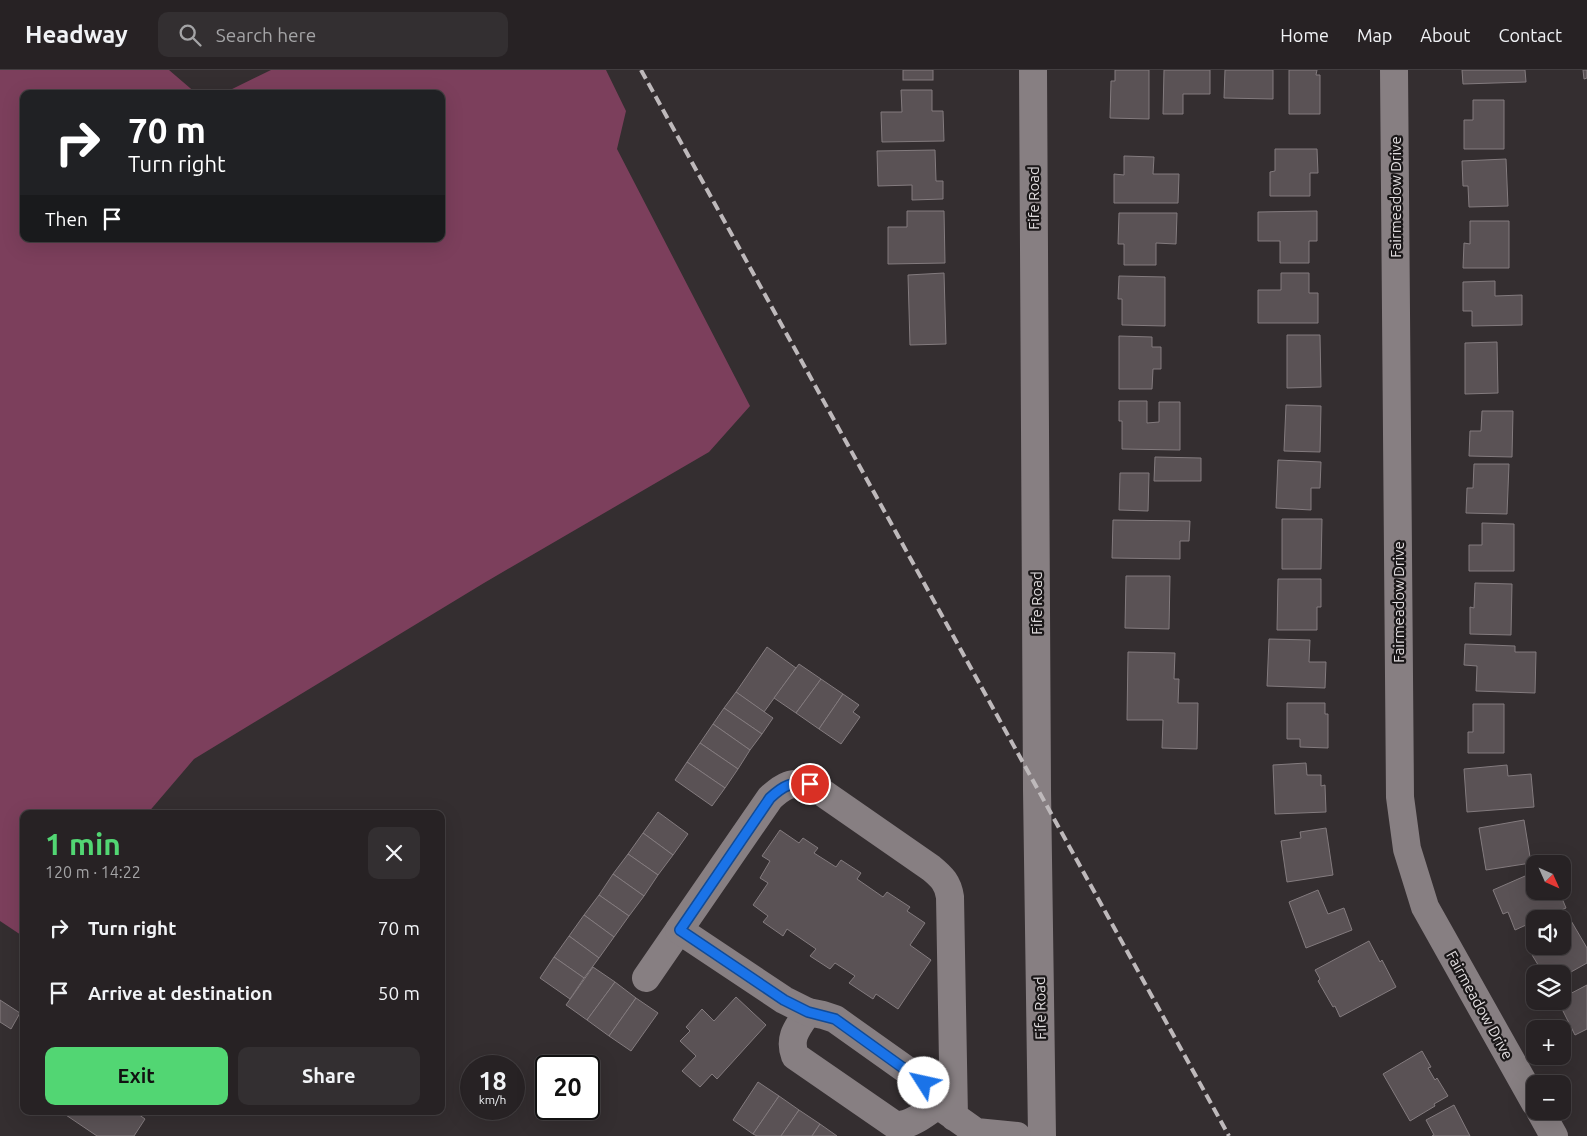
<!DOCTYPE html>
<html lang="en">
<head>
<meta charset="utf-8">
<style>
	body { margin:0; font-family:Ubuntu,sans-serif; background:#332f31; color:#f1f3f6; height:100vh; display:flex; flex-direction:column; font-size:19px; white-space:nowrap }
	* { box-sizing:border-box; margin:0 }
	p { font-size:16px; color:#a4a4a6 }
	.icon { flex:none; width:28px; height:28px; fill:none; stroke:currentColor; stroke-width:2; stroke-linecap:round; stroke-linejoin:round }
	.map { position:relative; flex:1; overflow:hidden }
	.panel { position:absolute; left:20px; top:740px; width:425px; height:305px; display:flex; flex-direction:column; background:#272224; border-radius:10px; box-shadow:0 5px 20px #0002,0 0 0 1px #433f41 }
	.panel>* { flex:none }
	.hud { position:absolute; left:20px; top:20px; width:425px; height:152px; border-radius:10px; box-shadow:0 5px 20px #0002,0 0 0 1px #433f41; background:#202124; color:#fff; overflow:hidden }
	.needle { width:32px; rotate:135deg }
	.buttons { position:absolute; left:1526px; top:785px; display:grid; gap:10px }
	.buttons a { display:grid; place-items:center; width:45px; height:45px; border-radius:10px; background:#272224; box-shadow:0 5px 20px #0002,0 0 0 1px #433f41; font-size:25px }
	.speed { position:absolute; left:460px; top:985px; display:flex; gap:10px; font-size:25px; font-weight:700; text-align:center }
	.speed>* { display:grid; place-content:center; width:65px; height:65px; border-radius:50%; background:#272224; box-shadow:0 5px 20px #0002,0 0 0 1px #433f41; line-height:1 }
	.speed small { font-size:12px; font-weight:400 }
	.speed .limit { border:2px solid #111; border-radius:8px; background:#fff; color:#111 }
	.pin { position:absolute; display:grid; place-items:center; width:42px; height:42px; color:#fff; margin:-21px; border:2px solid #fff; border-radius:50%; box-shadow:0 1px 5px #0007 }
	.me { position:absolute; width:55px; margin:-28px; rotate:305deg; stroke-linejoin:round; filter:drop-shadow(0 0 4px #0008) }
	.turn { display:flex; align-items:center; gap:18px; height:105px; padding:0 25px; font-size:22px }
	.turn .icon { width:65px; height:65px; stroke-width:2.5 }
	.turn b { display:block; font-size:35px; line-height:42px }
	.then { display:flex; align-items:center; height:48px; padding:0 25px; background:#0003; gap:10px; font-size:19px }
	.round { display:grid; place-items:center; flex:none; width:52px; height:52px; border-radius:10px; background:#332f31 }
	.summary { display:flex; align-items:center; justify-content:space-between; height:85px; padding:0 25px }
	h1 { font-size:30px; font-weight:700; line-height:38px; color:#52d673 }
	.primary-button { display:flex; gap:10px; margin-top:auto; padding:10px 25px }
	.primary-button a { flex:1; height:58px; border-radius:10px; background:#52d673; color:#111; font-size:20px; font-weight:700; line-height:58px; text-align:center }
	.primary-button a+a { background:#332f31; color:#f1f3f6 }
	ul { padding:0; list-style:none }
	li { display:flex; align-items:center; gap:15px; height:65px; padding:0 25px }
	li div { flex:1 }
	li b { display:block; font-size:19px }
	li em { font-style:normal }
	header { display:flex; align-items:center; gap:30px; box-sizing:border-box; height:70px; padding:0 25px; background:#272224; border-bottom:1px solid #433f41 }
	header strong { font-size:24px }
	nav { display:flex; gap:28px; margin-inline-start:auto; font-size:18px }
	.search { width:350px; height:45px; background:#332f31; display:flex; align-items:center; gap:12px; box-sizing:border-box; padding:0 18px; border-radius:10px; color:#a4a4a6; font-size:19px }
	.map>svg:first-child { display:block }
	.forest { fill:#7c3f5c }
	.building { fill:#5a5255; stroke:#837b7e }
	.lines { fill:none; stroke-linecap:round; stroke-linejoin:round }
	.minor { stroke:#877f82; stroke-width:28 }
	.rail { stroke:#beb9bb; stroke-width:4; stroke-dasharray:10 5; stroke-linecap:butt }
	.route-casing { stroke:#114b97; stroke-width:12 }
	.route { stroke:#1a73e8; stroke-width:9 }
	.labels { text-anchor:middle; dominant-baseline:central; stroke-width:4.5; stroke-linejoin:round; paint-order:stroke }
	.street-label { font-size:15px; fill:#e2dee0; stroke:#1a1718 }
</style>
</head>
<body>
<header>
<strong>Headway</strong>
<div class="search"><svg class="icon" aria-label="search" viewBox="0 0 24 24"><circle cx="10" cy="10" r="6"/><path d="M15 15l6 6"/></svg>Search here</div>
<nav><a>Home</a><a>Map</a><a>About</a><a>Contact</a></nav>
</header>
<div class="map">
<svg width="1587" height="1066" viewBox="0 0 1587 1066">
	<rect width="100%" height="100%" fill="#342e30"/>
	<polygon class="forest" points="0,0 169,0 197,24 24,24 24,169 441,169 441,24 222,24 271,0 606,0 626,41 617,79 750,336 709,382 484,513 194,689 147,744 24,744 24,867 0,851"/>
	<g class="building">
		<rect x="903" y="0" width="30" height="10"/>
		<polygon points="1115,0 1149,0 1149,49 1110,48 1111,11 1115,11"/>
		<polygon points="1164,0 1210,0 1210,24 1183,24 1183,44 1163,44"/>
		<polygon points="1225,0 1273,0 1273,29 1224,28"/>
		<polygon points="1289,0 1317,0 1316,5 1320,5 1320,44 1289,44"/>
		<polygon points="1462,0 1525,0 1526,12 1463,14"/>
		<polygon points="1583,0 1587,0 1587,8 1584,9"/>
		<polygon points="901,20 932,20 932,41 943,41 944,71 882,72 881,42 902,42"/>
		<polygon points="1473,30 1504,30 1504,79 1464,79 1464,50 1473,50"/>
		<polygon points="1275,79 1317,79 1318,103 1310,103 1310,126 1270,126 1270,102 1275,101"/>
		<polygon points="935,80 936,111 943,111 943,129 912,130 912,115 878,116 877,81"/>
		<polygon points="1124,86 1154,87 1153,104 1179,104 1178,133 1114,133 1114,104 1124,105"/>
		<polygon points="1506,89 1508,136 1469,137 1468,116 1463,116 1462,91"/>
		<polygon points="907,141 944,141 945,193 888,194 888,157 907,157"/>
		<polygon points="1317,141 1317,171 1309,171 1309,193 1280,193 1280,171 1258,171 1258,142"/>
		<polygon points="1119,143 1177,143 1176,174 1156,173 1156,195 1124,195 1124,174 1118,174"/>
		<polygon points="1470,151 1509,151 1509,198 1463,198 1464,173 1470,174"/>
		<polygon points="944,203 946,274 910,275 908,205"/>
		<polygon points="1281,203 1309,203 1309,223 1318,223 1318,253 1258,253 1258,220 1281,220"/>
		<polygon points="1119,206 1165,207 1165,256 1122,255 1122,229 1118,229"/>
		<polygon points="1495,211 1495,226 1522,225 1522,255 1472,256 1472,241 1463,241 1463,212"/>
		<polygon points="1287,265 1320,265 1321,317 1287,318"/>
		<polygon points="1119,266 1152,267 1152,277 1161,277 1161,299 1153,299 1152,319 1119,319"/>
		<polygon points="1497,272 1498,323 1465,324 1465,273"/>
		<polygon points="1119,331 1147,331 1147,353 1159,352 1159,332 1180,332 1180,380 1122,379 1122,351 1119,351"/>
		<polygon points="1286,335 1321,336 1320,382 1284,381"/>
		<polygon points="1482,341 1513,341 1512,387 1469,386 1470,361 1481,361"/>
		<polygon points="1155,387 1201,388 1201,411 1154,411"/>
		<polygon points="1278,390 1321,392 1320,418 1311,418 1311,440 1276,438"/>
		<polygon points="1474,394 1509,394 1507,444 1466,443 1467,418 1473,418"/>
		<polygon points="1120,403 1149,403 1148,441 1119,440"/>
		<polygon points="1282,449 1322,449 1321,499 1282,499"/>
		<polygon points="1113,450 1190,451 1189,471 1180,471 1180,489 1112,488"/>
		<polygon points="1482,453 1514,454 1514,501 1469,501 1469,475 1482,475"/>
		<polygon points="1126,506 1170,506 1169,559 1125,558"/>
		<polygon points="1278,509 1321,509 1321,537 1317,537 1317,560 1277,560"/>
		<polygon points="1475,513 1512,514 1511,565 1470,564 1470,537 1474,538"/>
		<polygon points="1269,569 1310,570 1309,592 1326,592 1325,618 1267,616"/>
		<polygon points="1465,574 1515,576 1515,582 1536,582 1535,623 1476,621 1477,596 1464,595"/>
		<polygon points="767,577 796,598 764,642 736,622"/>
		<polygon points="1128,582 1175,583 1174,609 1179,609 1178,633 1198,633 1197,679 1162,678 1163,650 1127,650"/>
		<polygon points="799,594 821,609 796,643 774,628"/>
		<polygon points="821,609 843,624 819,659 796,643"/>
		<polygon points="736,622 773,648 762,664 724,638"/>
		<polygon points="843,624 859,635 853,642 860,647 841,674 819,659"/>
		<polygon points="1287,633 1325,633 1325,644 1328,644 1328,678 1300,677 1300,669 1287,669"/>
		<polygon points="1473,634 1504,634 1504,683 1468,683 1468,662 1473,662"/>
		<polygon points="724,638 762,664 750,680 713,654"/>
		<polygon points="713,654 750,680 738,699 700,673"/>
		<polygon points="700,673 738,699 725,718 687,692"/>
		<polygon points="687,692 725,718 712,736 675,710"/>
		<polygon points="1306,693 1307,705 1321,705 1321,716 1325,715 1326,742 1275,744 1273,695"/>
		<polygon points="1507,695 1508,706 1531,704 1534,737 1467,742 1464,699"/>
		<polygon points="658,742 688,764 673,785 643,763"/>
		<polygon points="1524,750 1531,793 1486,800 1479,758"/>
		<polygon points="1326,758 1333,805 1287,812 1281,771 1301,768 1300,762"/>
		<polygon points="780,760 799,773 803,768 818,778 814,783 836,797 841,790 861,803 857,809 883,827 887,822 910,837 907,841 925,853 910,875 931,890 898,939 876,924 873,929 849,913 855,906 835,893 830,899 810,886 816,879 787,859 783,866 763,852 768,846 753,835 768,813 760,808 770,791 762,786"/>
		<polygon points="643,763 673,785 658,805 628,784"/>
		<polygon points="628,784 658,805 644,826 613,804"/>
		<polygon points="1532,803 1535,810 1535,821 1559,821 1566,838 1541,849 1535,849 1535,851 1515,860 1508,842 1503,844 1493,820"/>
		<polygon points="613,804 644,826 629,846 599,825"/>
		<polygon points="1318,820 1328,844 1344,838 1352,860 1306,878 1289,832"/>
		<polygon points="599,825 629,846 614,867 584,845"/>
		<polygon points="584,845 614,867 599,888 569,866"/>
		<polygon points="1570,849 1587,878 1587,893 1562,907 1562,904 1550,904 1545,895 1540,898 1526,875 1535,870 1535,876 1562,876 1562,854"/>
		<polygon points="569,866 599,888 584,908 554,887"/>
		<polygon points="1369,871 1380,892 1382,890 1396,917 1340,947 1335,936 1333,937 1318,911 1320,909 1315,900"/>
		<polygon points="554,887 584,908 570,929 540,908"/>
		<polygon points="593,897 615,912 587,950 566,935"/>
		<polygon points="615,912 636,928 609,966 587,950"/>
		<polygon points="1587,915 1587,959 1575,965 1558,931 1562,931 1562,928"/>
		<polygon points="736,927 766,955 717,1009 712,1004 700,1017 682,1001 696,986 680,971 690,961 686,957 702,939 714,951"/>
		<polygon points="636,928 658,943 631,981 609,966"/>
		<polygon points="0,930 20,943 11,959 0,952"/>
		<polygon points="1422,981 1431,997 1428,998 1435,1010 1437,1008 1448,1026 1434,1034 1435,1036 1410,1051 1383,1004"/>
		<polygon points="758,1012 779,1026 753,1064 733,1050"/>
		<polygon points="779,1026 799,1040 781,1066 757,1066 753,1064"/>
		<polygon points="1454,1035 1470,1066 1432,1066 1434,1065 1426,1050"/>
		<polygon points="799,1040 820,1054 812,1066 781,1066"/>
		<polygon points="60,1041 134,1041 145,1049 134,1066 97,1066"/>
		<polygon points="820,1054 837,1066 812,1066"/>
	</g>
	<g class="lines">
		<g class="minor">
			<polyline points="1033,0 1037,720 1042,1066"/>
			<polyline points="1394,0 1400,727 1407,779 1425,837 1535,1033"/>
			<polyline points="646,908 679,860"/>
			<path d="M808,942c-10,15 -20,25 -13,44l100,69c15,2 31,-12 43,-20"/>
			<polyline points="1540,1041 1554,1066"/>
			<path d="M954,1047l-4,-220c-2,-14 -8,-20 -19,-29l-121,-84c-19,-2 -26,1 -40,14l-91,132 105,70 24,12 15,3 12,4 90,64 6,7 7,15 38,27 41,4"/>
		</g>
		<polyline class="rail" points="641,0 1229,1066"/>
	</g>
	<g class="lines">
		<g class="route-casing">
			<path id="route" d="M810,714c-19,-2 -26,1 -40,14l-90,132 104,70 24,12 27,7 89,64"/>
		</g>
		<use href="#route" class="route"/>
	</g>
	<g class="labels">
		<g class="street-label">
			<text transform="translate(1395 127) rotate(-90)">Fairmeadow Drive</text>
			<text transform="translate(1033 128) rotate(-90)">Fife Road</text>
			<text transform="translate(1398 532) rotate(-90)">Fairmeadow Drive</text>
			<text transform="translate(1036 533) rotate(-90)">Fife Road</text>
			<text transform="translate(1480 935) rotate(61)">Fairmeadow Drive</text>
			<text transform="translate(1040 938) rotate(-91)">Fife Road</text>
		</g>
	</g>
</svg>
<div class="buttons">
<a><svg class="needle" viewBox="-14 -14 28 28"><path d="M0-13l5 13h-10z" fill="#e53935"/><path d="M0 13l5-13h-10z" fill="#a4a4a6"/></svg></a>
<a><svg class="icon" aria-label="sound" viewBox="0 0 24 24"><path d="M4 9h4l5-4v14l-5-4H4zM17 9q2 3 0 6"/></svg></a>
<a><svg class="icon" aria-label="layers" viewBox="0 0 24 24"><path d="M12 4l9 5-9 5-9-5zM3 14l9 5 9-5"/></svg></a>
<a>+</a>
<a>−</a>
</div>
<div class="speed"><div>18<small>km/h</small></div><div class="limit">20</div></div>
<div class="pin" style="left:810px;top:714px;background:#d93025"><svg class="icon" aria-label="arrive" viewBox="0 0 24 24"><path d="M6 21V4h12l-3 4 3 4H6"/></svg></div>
<svg class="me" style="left:924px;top:1013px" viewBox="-20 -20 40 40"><circle r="19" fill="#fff"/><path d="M0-13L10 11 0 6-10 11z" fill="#1a73e8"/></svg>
<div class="hud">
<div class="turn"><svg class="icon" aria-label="right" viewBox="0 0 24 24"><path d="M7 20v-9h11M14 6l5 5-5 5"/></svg><div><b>70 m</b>Turn right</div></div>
<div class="then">Then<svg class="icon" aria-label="arrive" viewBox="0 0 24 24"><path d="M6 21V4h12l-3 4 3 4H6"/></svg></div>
</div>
<section class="panel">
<div class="summary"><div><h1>1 min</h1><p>120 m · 14:22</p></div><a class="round"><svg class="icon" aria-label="close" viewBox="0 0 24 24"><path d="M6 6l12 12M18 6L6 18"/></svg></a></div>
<ul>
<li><svg class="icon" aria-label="right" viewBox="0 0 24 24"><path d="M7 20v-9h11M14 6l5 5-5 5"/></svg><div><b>Turn right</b></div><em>70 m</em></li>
<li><svg class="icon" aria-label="arrive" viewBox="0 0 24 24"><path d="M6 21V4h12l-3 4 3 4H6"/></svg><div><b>Arrive at destination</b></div><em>50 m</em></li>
</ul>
<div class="primary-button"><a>Exit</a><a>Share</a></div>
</section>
</div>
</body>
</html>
